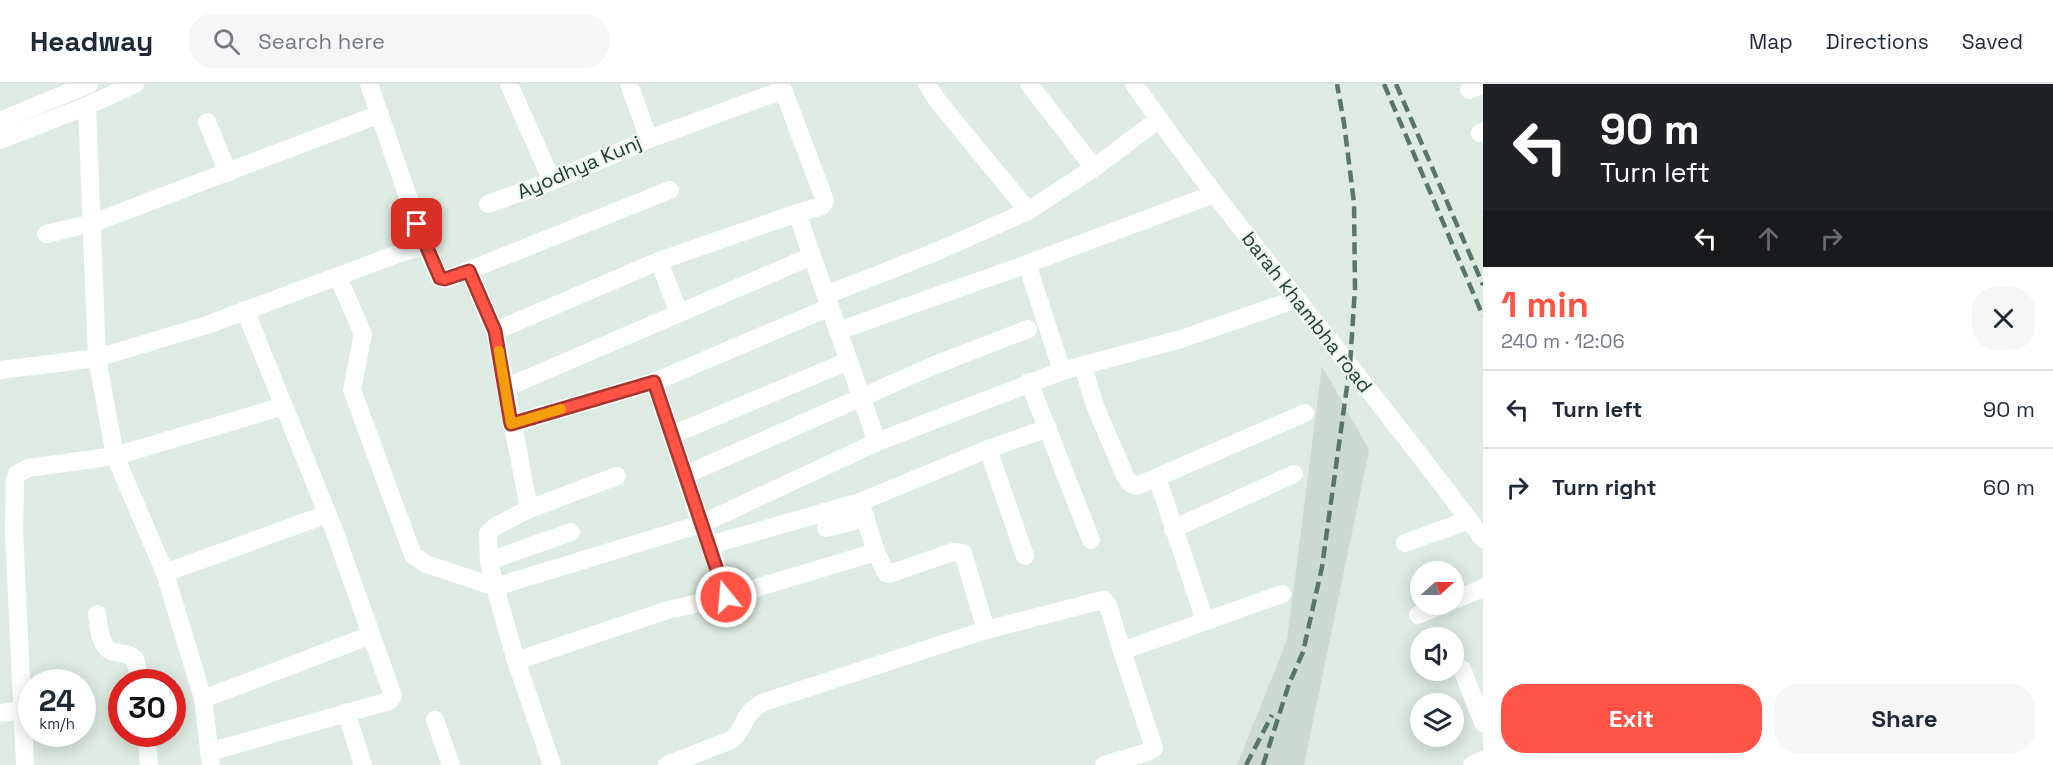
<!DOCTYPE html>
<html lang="en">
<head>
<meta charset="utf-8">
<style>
	body { margin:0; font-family:"Space Grotesk",sans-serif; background:#f6f6f7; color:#1f2937; height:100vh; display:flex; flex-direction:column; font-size:22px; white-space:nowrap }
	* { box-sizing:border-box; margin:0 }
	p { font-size:20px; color:#747a83 }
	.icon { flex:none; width:33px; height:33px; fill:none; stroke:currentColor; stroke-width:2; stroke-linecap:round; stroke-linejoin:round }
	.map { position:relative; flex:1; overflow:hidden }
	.panel { display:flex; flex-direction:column; background:#fff; width:570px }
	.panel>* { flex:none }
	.guide { background:#202124; color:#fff; overflow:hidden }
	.needle { width:39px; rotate:69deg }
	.buttons { position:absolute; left:1410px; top:477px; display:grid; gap:12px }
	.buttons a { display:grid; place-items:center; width:54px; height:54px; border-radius:50%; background:#fff; box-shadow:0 3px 15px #0003; font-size:30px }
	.speed { position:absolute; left:18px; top:585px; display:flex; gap:12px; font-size:30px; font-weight:700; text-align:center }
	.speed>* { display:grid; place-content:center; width:78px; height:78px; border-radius:50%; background:#fff; box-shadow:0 3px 15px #0003; line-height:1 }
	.speed small { font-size:15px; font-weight:400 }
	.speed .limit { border:9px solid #d22; background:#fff; color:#111 }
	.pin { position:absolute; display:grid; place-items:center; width:51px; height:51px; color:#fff; margin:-26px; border-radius:12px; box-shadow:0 3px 9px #0006 }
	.me { position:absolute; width:66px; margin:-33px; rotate:343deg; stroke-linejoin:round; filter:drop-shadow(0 0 4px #0008) }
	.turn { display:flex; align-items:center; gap:21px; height:126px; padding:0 18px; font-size:27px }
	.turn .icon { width:78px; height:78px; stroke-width:2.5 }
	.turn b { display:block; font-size:42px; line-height:51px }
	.lanes { display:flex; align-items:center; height:57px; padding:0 18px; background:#0003; justify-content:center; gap:30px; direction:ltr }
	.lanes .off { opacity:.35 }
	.round { display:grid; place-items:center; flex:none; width:63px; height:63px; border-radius:24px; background:#f6f6f7 }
	.head { display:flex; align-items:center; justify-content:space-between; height:102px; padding:0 18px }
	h1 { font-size:36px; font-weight:700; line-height:45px; color:#ff5346 }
	.action { display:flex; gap:12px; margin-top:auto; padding:12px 18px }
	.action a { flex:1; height:69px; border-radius:24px; background:#ff5346; color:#fff; font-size:24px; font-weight:700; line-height:69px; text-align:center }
	.action a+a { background:#f6f6f7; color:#1f2937 }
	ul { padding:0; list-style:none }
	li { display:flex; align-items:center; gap:18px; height:78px; padding:0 18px; border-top:2px solid #e0e1e3 }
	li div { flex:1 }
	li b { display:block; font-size:22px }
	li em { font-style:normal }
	header { display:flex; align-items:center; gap:36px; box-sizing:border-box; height:84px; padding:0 30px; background:#fff; border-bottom:2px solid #e0e1e3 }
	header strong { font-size:28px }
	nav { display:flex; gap:33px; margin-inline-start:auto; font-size:21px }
	.search { width:420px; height:54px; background:#f6f6f7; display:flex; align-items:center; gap:15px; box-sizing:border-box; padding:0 21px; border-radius:24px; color:#747a83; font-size:22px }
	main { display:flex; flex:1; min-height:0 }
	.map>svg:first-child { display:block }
	.built { fill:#cbdbd1 }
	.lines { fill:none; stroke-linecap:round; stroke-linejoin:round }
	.minor { stroke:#fff; stroke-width:18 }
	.rail { stroke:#577869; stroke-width:4.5; stroke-dasharray:12 6; stroke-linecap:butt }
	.route-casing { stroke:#a6362e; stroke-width:15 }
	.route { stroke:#ff5346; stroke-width:10 }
	.slow { stroke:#f59e0b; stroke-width:10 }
	.labels { text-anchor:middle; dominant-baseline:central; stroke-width:4.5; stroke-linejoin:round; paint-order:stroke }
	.street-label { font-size:20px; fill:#1d3b2e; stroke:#edf7f0 }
</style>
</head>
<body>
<header>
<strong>Headway</strong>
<div class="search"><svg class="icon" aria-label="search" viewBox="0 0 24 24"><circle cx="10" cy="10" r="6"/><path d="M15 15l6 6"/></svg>Search here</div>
<nav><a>Map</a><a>Directions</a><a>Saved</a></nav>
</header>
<main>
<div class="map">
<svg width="1483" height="681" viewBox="0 0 1483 681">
	<rect width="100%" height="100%" fill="#ddebe2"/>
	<polygon class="built" points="1322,282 1369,366 1304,681 1237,681 1287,556"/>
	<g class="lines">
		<g class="minor">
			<polyline points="369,0 425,162 440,194 445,195 452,193 670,106"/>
			<polyline points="509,0 552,97"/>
			<polyline points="629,0 649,55"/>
			<polyline points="781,0 825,117 822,122 797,129"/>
			<polyline points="927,0 937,16 1028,127"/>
			<polyline points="1029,0 1094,84"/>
			<path d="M1134,0c110,157 236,301 349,455"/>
			<polyline points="1469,6 1483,0"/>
			<polyline points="87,22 97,274 115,372 165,489 203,615 211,681"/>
			<polyline points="0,37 89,0"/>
			<polyline points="207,38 228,89"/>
			<polyline points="1480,49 1483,48"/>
			<polyline points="0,56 87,22 135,0"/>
			<polyline points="488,120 552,97 649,55 783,6"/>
			<polyline points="46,150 93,139 380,30"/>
			<polyline points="1027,180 1062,287 1181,255 1297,215"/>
			<polyline points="469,187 495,247 529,425 617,392"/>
			<polyline points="338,193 363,250 352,306 413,471 426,480 495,503"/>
			<polyline points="826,211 938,167 1028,127 1094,84 1159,35"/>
			<polyline points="679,229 659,177 797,129 877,358"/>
			<polyline points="495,247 659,177"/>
			<polyline points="838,247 1027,180 1214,110"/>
			<polyline points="1083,282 1095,322 1126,394 1132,401 1137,402 1305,329"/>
			<polyline points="0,286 97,274 207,241 400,169 425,162"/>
			<polyline points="1029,298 1091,456"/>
			<polyline points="505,304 812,172"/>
			<polyline points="511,340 654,298 830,223"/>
			<polyline points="672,351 848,277"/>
			<polyline points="988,365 1025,472"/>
			<polyline points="685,391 935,281 1028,245"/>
			<polyline points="1157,393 1205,537"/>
			<polyline points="826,444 866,434"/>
			<polyline points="1173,445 1294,390"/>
			<polyline points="1405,459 1469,436"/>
			<polyline points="710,461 701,440 877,358 1062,287"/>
			<polyline points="489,477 571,448"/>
			<polyline points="165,489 327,430"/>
			<polyline points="495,503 489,477 488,449 496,442 529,425"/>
			<polyline points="726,513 710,461 860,418"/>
			<polyline points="1454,516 1483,504"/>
			<path d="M97,530c2,11 2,34 16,38 9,2 15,0 22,7l5,23"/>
			<polyline points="1418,531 1443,520"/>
			<polyline points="986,546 963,469 953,468 889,490 886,489 876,468 860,418 988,365 1048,344"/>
			<polyline points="516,577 668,526 726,513 876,468"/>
			<polyline points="1462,585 1483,639"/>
			<polyline points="203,615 371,551"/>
			<polyline points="346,628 363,681"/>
			<polyline points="0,629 23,626"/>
			<polyline points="435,636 451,681"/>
			<polyline points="146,650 149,681"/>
			<polyline points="209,668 389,617 393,612 334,446 245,226"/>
			<polyline points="25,681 14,447 15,396 17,390 28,384 115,372 284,322"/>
			<polyline points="552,681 516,577 495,503 701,440 654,298"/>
			<path d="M667,681l64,-25c16,-12 9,-25 33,-38l222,-72 113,-29 5,-1 4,5 14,46"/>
			<polyline points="1104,681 1147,668 1154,664 1122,567 1282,510"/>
			<polyline points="1472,681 1483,676"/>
		</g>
		<g class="rail">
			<polyline points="1384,0 1483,232"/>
			<polyline points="1396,0 1483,201"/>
			<polyline points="1246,681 1272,631"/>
			<polyline points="1263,681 1289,600 1303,568 1322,483 1350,281 1355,204 1354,119 1344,39 1337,0"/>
		</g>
	</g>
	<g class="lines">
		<g class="route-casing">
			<polyline id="route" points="417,140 440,194 445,195 469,187 495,247 511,340 654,298 726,513"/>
		</g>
		<use href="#route" class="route"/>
		<polyline class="slow" points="499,267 511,340 561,325"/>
	</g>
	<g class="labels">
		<g class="street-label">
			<text transform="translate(579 83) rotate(-23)">Ayodhya Kunj</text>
			<text transform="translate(1307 228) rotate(52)">barah khambha road</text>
		</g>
	</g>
</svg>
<div class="buttons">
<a><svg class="needle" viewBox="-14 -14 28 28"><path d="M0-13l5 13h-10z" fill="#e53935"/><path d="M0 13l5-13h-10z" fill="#747a83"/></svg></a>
<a><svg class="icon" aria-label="sound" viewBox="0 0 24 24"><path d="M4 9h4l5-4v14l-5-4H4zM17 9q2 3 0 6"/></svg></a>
<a><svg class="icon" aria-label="layers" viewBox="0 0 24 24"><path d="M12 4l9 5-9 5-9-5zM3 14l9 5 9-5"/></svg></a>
</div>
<div class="speed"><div>24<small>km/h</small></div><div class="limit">30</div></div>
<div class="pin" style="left:417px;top:140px;background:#d93025"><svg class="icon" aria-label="arrive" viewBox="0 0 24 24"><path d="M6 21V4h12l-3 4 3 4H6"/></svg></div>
<svg class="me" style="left:726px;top:513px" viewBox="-20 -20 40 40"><circle r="17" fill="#ff5346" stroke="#fff" stroke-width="3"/><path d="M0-11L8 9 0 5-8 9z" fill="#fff"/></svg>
</div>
<section class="panel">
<div class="guide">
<div class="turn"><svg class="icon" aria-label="left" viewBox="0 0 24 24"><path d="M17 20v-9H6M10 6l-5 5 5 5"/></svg><div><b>90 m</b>Turn left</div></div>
<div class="lanes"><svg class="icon" aria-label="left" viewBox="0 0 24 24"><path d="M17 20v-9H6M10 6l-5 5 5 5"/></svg><svg class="icon off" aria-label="ahead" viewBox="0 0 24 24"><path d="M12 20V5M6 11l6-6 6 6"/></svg><svg class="icon off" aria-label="right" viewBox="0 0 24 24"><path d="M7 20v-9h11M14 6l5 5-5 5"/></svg></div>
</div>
<div class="head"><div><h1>1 min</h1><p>240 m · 12:06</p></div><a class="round"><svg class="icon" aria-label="close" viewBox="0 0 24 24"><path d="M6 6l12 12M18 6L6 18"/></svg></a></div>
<ul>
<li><svg class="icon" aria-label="left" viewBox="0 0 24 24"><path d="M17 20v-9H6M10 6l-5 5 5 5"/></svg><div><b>Turn left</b></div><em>90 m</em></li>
<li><svg class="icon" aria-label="right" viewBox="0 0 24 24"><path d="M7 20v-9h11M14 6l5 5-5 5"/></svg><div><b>Turn right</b></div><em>60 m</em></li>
</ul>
<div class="action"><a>Exit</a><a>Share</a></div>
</section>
</main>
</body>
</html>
